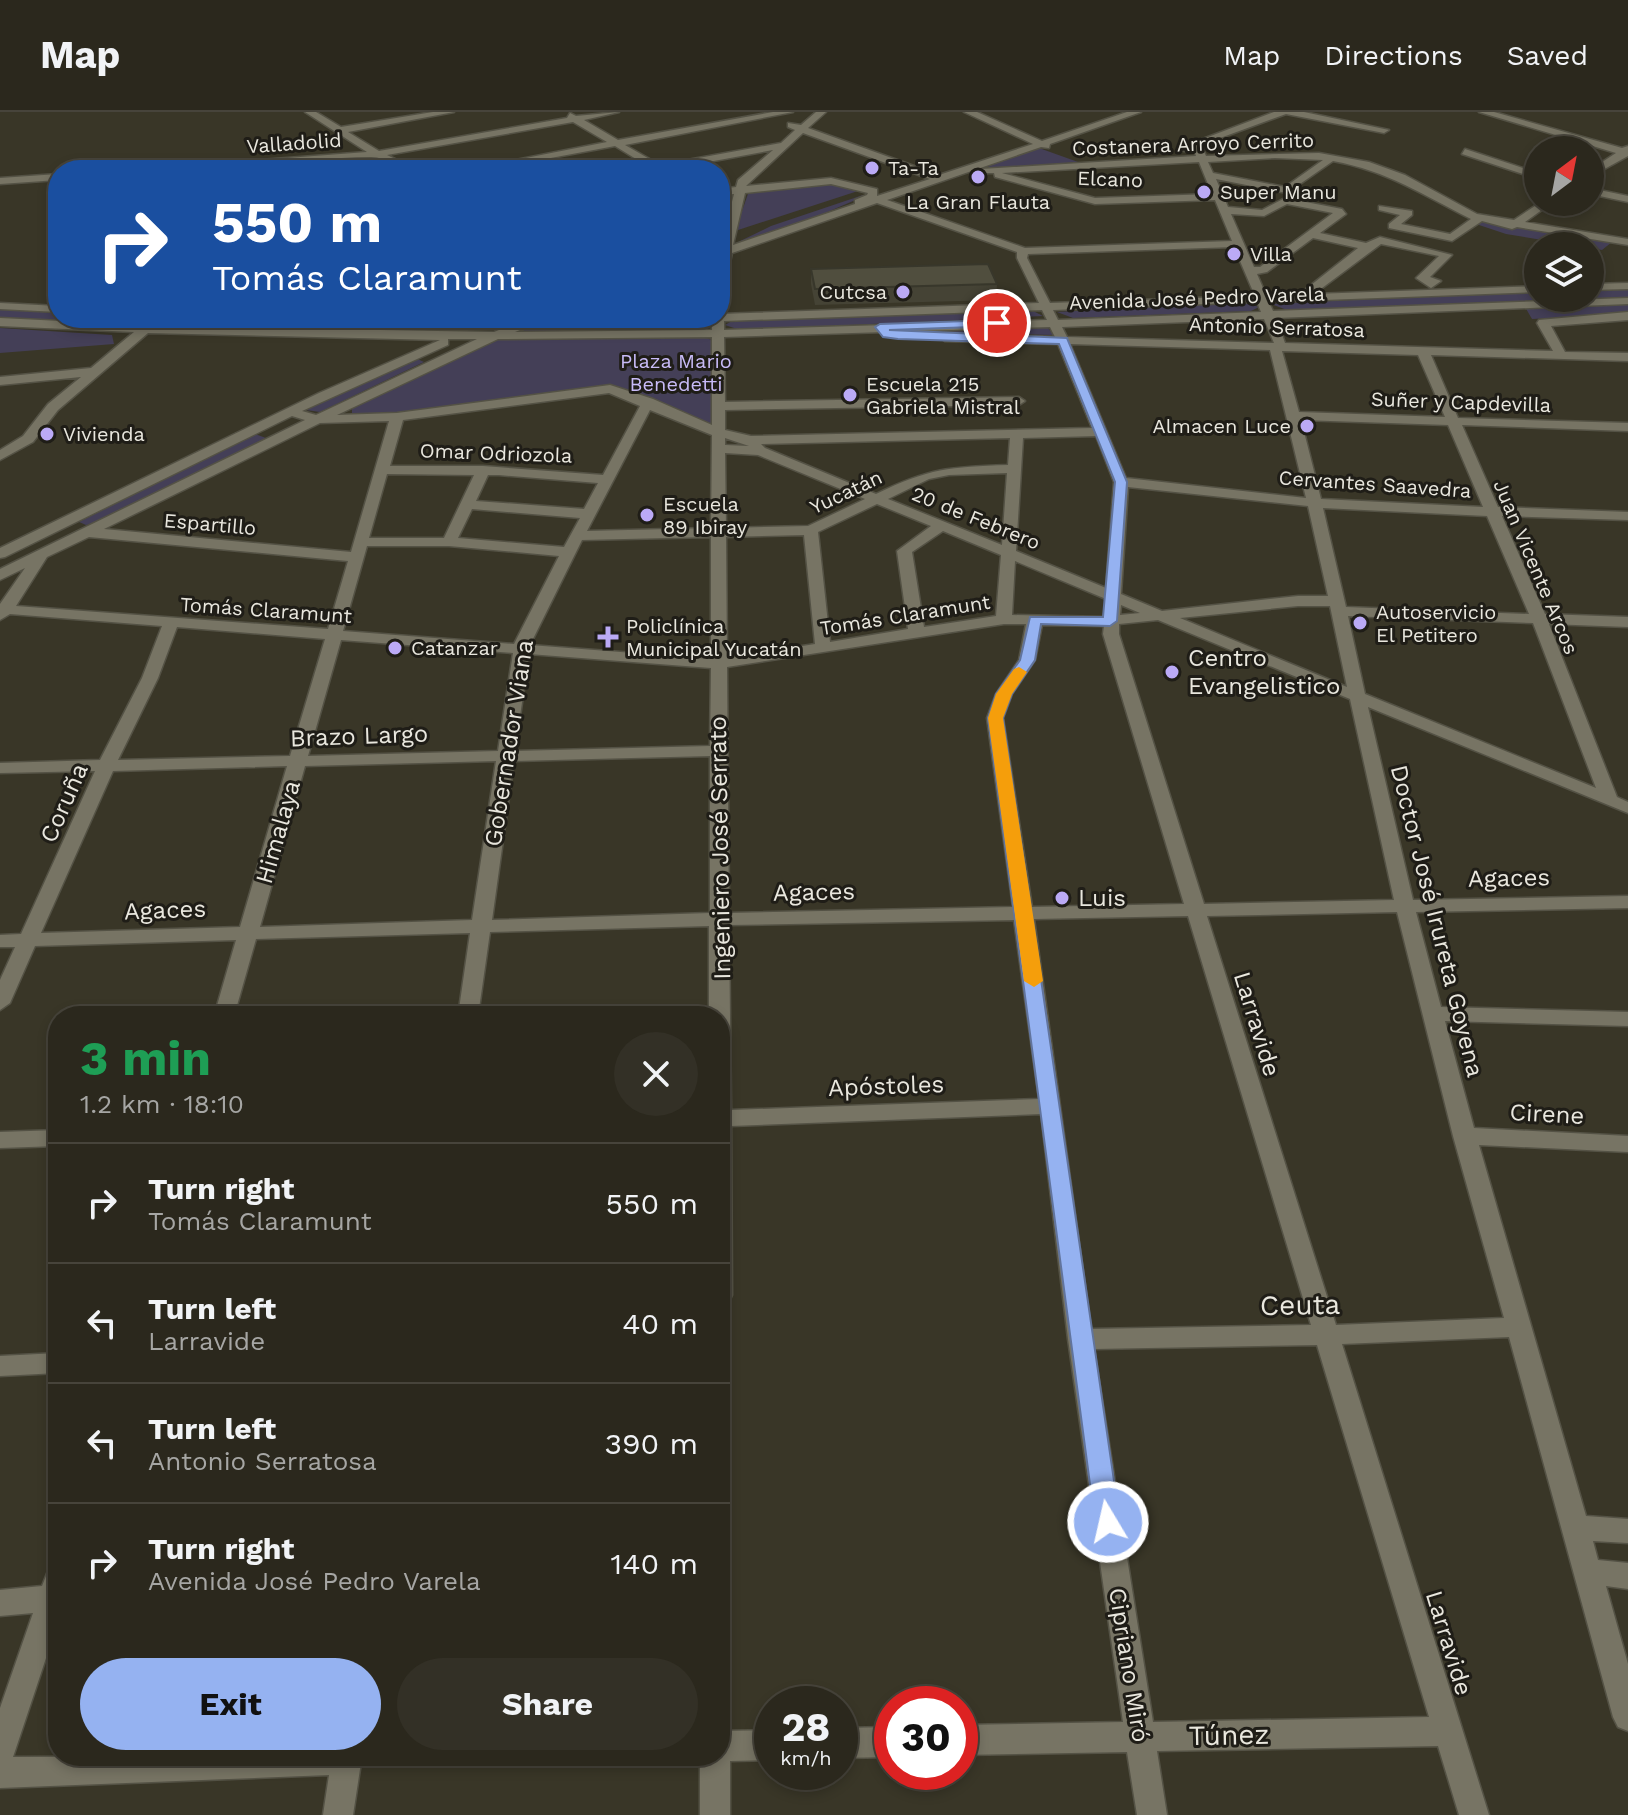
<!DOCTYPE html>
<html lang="en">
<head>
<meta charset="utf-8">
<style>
	body { margin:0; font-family:"Work Sans",sans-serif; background:#333026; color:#f1f3f6; height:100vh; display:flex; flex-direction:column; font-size:30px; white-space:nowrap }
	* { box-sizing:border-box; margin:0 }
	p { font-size:26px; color:#a6a6a4 }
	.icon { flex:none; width:44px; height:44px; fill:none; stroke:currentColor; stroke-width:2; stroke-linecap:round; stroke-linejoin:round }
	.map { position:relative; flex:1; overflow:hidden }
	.details { position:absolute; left:48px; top:894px; width:682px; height:760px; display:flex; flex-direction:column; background:#2b281d; border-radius:32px; box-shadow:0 4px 12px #0003,0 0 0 2px #47443b }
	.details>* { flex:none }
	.banner { position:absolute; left:48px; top:48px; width:682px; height:168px; border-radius:32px; box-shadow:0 4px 12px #0003,0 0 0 2px #47443b; background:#1a4fa0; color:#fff; overflow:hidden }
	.needle { width:52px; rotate:32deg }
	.buttons { position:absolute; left:1524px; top:24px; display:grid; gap:16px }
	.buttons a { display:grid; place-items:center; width:80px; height:80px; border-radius:50%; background:#2b281d; box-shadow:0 4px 12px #0003,0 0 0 2px #47443b; font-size:40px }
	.speed { position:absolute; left:754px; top:1574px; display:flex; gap:16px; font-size:40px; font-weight:700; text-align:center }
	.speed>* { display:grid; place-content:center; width:104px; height:104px; border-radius:50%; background:#2b281d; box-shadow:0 4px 12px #0003,0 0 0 2px #47443b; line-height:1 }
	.speed small { font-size:20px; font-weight:400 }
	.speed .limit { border:12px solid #d22; background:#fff; color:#111 }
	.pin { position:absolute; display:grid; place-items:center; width:68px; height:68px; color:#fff; margin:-34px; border:4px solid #fff; border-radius:50%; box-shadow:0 2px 8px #0007 }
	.me { position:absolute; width:88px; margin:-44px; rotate:351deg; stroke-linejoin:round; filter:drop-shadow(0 0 6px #0008) }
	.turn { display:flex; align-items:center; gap:28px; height:168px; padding:0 32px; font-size:36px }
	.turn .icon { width:104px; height:104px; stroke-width:2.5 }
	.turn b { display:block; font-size:56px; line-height:68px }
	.round { display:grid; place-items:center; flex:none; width:84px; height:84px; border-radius:42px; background:#333026 }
	.head { display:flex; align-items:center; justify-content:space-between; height:136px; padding:0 32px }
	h1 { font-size:48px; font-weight:700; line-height:60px; color:#1e9e55 }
	.button { display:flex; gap:16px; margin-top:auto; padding:16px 32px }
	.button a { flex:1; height:92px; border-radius:48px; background:#95b2f1; color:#111; font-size:32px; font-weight:700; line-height:92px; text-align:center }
	.button a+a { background:#333026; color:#f1f3f6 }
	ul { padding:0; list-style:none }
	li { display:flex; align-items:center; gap:24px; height:120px; padding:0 32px; border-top:2px solid #47443b }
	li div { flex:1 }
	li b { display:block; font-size:30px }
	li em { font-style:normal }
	header { display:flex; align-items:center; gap:48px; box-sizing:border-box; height:112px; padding:0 40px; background:#2b281d; border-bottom:2px solid #47443b }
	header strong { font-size:38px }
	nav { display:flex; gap:44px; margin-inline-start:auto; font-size:28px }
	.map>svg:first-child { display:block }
	.green { fill:#443f57 }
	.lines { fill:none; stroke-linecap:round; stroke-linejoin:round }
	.minor-casing { stroke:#545245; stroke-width:3 }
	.minor { fill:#777464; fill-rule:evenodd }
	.wall { fill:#454335 }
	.building { fill:#504e3e; stroke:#38372b; stroke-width:2 }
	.route { fill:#95b2f1; stroke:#61749d; stroke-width:2 }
	.slow { fill:#f59e0b }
	.poi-dot { fill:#bbaaf6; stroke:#1f1d17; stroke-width:3 }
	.labels { text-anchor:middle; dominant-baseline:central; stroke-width:6; stroke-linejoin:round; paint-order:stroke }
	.far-street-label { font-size:20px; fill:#e9e7de; stroke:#1f1d17 }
	.far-poi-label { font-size:20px; fill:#e9e7de; stroke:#1f1d17; text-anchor:start }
	.far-park-label { font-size:20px; fill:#c8bbf7; stroke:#1f1d17 }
	.poi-label { font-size:24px; fill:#e9e7de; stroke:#1f1d17; text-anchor:start }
	.street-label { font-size:24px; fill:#e9e7de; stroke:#1f1d17 }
	.near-street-label { font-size:28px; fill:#e9e7de; stroke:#1f1d17 }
</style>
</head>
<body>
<header>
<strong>Map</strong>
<nav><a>Map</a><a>Directions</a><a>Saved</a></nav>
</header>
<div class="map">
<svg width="1628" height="1703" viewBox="0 0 1628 1703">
	<rect width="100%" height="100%" fill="#393627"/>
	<g class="green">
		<polygon points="1039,36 1078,50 993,57 987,54"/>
		<polygon points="831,71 861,78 735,119 749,79"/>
		<polygon points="863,83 867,83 802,111 732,133 771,114"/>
		<polygon points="1481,108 1612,130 1602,138 1506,122 1476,112"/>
		<polygon points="1628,176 1628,185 1287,198 1271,192 1538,179 1538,186 1590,186 1590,177"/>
		<polygon points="1244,190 1259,195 1251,199 1073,206 1057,200"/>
		<polygon points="1628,191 1628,202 1532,207 1525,195"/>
		<polygon points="0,197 58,200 58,206 145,208 138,213 0,207"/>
		<polygon points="1029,197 1043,204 740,218 725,213 732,209"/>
		<polygon points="177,207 284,213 472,214 450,223 156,213"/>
		<polygon points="702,209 712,214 703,219 511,221 536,211"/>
		<polygon points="1046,214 1054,223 889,220"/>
		<polygon points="0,216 112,223 114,232 0,241"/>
		<polygon points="701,225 713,228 711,312 608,275 423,301 352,302 352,295 495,228"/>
		<polygon points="415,246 424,250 320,300 306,298"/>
		<polygon points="255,322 266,326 97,411 86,413 79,410"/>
	</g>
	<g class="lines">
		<g class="minor-casing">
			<g id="minor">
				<path d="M305,0h11l25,15 92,-15h21l-106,20 31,19 188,-33 3,-5 6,3 43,-4 -35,8 34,20 155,-28h20l-168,33 35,20 121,-22 14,-13 -7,-3v-4l13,2 15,-13h10l-18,16 131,47 94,-31 -69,-32h13l65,29 85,-29h14l-91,32 -1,4 -8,-1 -154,53 138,48 207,-7 -17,-41 -120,4 -100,-27 -1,-4h-13v-4l215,-13 -3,-8 -9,3 -5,-3 95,-36h30l85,18 -5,3 -98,-19 -85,31 5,11 113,-3 50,9 36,13 72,39 37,6 27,-18h12l-28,20 103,17v6l-111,-18 -5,2 -30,-8 -30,20 -63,-13v-4l11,-9 -21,-5v-4l33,5v4l-11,9 49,10 21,-15c-48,-24 -83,-48 -138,-58l-46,32 -71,-14 12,28 34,3 23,-12 57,11 4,5 -26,19 46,10 14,-6 72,18 -22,22 11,4 -10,7 -15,-10 23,-22 -58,-12 -67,50 224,-8v6l-269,10 4,9 355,-13v6l-352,14 9,25 268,8 -16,-28 2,-3 89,-8v8l-77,6 14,26 63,1v8l-197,-6 27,63 170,5v8l-166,-6 36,82 130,5v8l-126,-4 43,98 83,3v10l-79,-3 68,173 11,5v11l-260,-106 45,193 215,-4v12l-212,4 25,95 187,5v14l-183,-5 29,107 154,8v16l-149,-7 107,371 42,3v24l-35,-2 5,19 30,3v26l-22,-3 22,78v67l-10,-4 -5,-10 -104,-380 -167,7 147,471h-30l-21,-69 -281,5 10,64h-30l-10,-63 -167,3v-30l163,-3 -55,-383 -27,-225 -310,12 1,169 -3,7 -9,3v-289h-11v-90l-219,6 -12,84h-20l12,-83 -214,6 -22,77h-20l22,-76 -201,6 -25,57 -10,7v-30l15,-33h-15v-12l21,-1 74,-163 -95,2v-10l100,-3 42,-82 20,-52 -152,-12 -10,6v-16l25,-36 -25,12v-11l305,-149 -13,-4 -287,141 -5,1v-10l319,-155 121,-53 -292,-7 -90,77 -25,32 -33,18v-10l23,-14 25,-32 33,-27 -81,8v-8l91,-9 43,-36 -134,-6v-8l142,7 9,-7h13l-8,8 338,6 20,-8 -137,2 -168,-4 -6,-4h500l-6,4 -162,2 -20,8 197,-2v-12h8v-4l319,-11 -22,-45v-6l-140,-49 -145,50 -6,28 -6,3v-35l14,-55 -14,1v-6l16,-2 2,-7 35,-30 -108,20h-21l5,-3 -34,-21 -129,24h-21l142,-28 -34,-20 -186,33 31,15c-17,0 -31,-13 -47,-13 -70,1 -140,13 -210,13l5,-3 201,-15zM803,21l127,46 -53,17v-7l-46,-11 -85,8zM1275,46l48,2 -38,27 -72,-14 -5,-11zM1199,50l13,32 -117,4 -93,-25zM831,72l37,9 -1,2 -12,5v4l-122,41 12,-52zM1287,92l46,9 -73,54h-6l-23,-53 33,2zM1313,126l45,10 -52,41 1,5 -41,1 -9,-21 10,-2zM1234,135l21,49 -205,7 -23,-45 1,-4zM1257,190l4,10 -203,8 -5,-10zM1042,198l5,10 -323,10v-9zM1264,207l10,24 -207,-6 -5,-10zM1050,215l5,10 -110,-4 -6,4 6,4 113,3 34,84 -341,8 -26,-6v-20l294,-5 6,-4 -6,-4 -294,5 -1,-65zM712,225v88l-59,-26 -43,-14 -213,28 -60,2 161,-76zM448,227h29l-161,76 -14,-4 146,-66zM1070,232l200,6 36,148 -180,-20zM1282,239l136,4 27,62 -146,-5zM609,281l31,13 -37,69 -120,-9h-93l13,-46zM650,298l62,25 -1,93 -124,3zM1301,308l147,5 35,82 -162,-8zM389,309l-38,131 -247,-23 216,-106zM1096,324l18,46 -8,106 -90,-37 7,-113zM725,326l24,8 -24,-1zM1010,326l-2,27c-59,2 -78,3 -132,29l-111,-46 -4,-4zM725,341l33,2 107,44 -57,27 -82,2zM1007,361l-5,72 -114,-46 41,-20 20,-4zM387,362l87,1 -30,63h-75zM488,363h11l99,8 -14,26 -108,-8zM1128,375l180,19 20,90h-30l-136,15 -41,-17zM877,392l54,22 -34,25 11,78 -78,13 -12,-110zM1323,396l164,8 42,98 -183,-7zM472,397l108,9 -16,29 -106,-9zM943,419l58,24 -5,61 -72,11 -12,-75zM804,423l11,109 -88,14 -1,-121zM89,425l259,24 -20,68 -312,-23 31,-49zM711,425v122l-181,-14 52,-105zM367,434h82l110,10 -45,88 -171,-13zM1015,449l91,38 -2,18 -92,-2zM1121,493l19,8 -20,2zM1298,494h32l17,81 -167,-69zM1348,504l185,7 63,165 -231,-94zM1158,508l192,79 44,201 -190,4 -85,-270v-10zM1004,512h22l-7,36 -23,34 -9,24 26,189 -284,6 -2,-246zM1042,513l62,1 -1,8 81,270 -152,3 -29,-189 9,-24 23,-34zM177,515l148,12 -35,117 -172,4 40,-82zM341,528l172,13 -15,98 -190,5zM529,542l182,14 -1,78 -195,5zM710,644v157l-218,7 22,-159zM496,649l-24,159 -212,7 45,-161zM287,654l-47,161 -199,6 72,-162zM1397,800l56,224 51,182 -168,7 -129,-409zM1188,804l123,409 -220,4 -57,-410zM1014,808l25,179 -308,11 -2,-185zM1317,1233l112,372 -276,5 -59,-373z"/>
				<polygon points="1479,0 1494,0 1622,36 1628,34 1628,44 1590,65 1590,58 1616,41"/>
				<polygon points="1465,37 1538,61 1538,67 1462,42"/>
				<polygon points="58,62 58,68 0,72 0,66"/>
				<polygon points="1590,76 1628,84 1628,90 1590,82"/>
				<polygon points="1628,171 1628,177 1590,178 1590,172"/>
				<polygon points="0,191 58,194 58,200 0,197"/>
				<polygon points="58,1018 58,1034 0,1036 0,1020"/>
				<polygon points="58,1241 58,1261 0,1264 0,1244"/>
				<polygon points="58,1455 58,1510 13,1645 362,1644 353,1703 323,1703 329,1663 0,1676 0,1596 33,1501 0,1504 0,1478 42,1474 48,1459"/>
				<polygon points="892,1615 892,1645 840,1646 840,1616"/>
				<polygon points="772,1618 772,1648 730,1649 730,1703 700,1703 700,1644 720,1644 720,1619"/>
			</g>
		</g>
		<use href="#minor" class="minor"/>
	</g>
	<polygon class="wall" points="811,157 997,172 996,188 815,193 811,172"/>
	<polygon class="building" points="988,152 997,172 815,177 811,157"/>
	<polygon class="route" points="997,208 1001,214 889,218 1067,226 1127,370 1117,509 1110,514 1041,512 1035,548 1012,582 1003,606 1120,1410 1116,1418 1108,1421 1099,1418 1095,1410 988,606 996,582 1020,548 1030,505 1103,505 1115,370 1059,232 898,227 883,225 875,215 880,212"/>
	<polygon class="slow" points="1019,555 1027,560 1012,582 1003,606 1043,869 1034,875 1024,869 988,606 996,582 1014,557"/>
	<g class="poi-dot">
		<circle cx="872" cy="56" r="8"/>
		<circle cx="978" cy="65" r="8"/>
		<circle cx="1204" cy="80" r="8"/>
		<circle cx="1234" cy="142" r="8"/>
		<circle cx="903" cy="180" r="8"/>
		<circle cx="850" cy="283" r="8"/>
		<circle cx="1307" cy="314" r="8"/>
		<circle cx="47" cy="322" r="8"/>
		<circle cx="647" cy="403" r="8"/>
		<circle cx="1360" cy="511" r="8"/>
		<path d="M604 513h8v8h8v8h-8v8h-8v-8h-8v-8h8z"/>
		<circle cx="395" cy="536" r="8"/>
		<circle cx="1172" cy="560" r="8"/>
		<circle cx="1062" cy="786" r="8"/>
	</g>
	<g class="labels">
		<g class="far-street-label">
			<text transform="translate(294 31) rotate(-4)">Valladolid</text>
			<text transform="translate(1193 32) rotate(-2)">Costanera Arroyo Cerrito</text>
			<text transform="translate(1110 67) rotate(2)">Elcano</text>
			<text transform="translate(1197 186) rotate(-2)">Avenida José Pedro Varela</text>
			<text transform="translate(1277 215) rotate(2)">Antonio Serratosa</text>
			<text transform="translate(1461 290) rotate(2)">Suñer y Capdevilla</text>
			<text transform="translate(496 341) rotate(2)">Omar Odriozola</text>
			<text transform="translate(1375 372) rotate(4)">Cervantes Saavedra</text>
			<text transform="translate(846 380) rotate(-25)">Yucatán</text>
			<text transform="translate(976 406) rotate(22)">20 de Febrero</text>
			<text transform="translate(210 412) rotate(5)">Espartillo</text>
			<text transform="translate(1536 455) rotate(67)">Juan Vicente Arcos</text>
			<text transform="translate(266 498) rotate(4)">Tomás Claramunt</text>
			<text transform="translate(905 503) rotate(-9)">Tomás Claramunt</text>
		</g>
		<g class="far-poi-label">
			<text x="888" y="56">Ta-Ta</text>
			<text x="1220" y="80">Super Manu</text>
			<text x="978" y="90" text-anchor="middle">La Gran Flauta</text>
			<text x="1250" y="142">Villa</text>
			<text x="887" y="180" text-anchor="end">Cutcsa</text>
			<text x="866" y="272">Escuela 215<tspan x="866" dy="23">Gabriela Mistral</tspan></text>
			<text x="1291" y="314" text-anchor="end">Almacen Luce</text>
			<text x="63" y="322">Vivienda</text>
			<text x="663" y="392">Escuela<tspan x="663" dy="23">89 Ibiray</tspan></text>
			<text x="1376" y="500">Autoservicio<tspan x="1376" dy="23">El Petitero</tspan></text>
			<text x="626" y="514">Policlínica<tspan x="626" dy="23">Municipal Yucatán</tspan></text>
			<text x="411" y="536">Catanzar</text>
		</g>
		<g class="far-park-label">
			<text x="676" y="249">Plaza Mario<tspan x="676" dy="23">Benedetti</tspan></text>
		</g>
		<g class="poi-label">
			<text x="1188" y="546">Centro<tspan x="1188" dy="28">Evangelistico</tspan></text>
			<text x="1078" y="786">Luis</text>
		</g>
		<g class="street-label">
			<text transform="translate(359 624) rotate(-2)">Brazo Largo</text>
			<text transform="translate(509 631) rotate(-81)">Gobernador Viana</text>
			<text transform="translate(64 691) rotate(-66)">Coruña</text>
			<text transform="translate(278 720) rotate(-74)">Himalaya</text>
			<text transform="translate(720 736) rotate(-91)">Ingeniero José Serrato</text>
			<text transform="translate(1509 766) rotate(-1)">Agaces</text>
			<text transform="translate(814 780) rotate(-1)">Agaces</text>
			<text transform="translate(165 798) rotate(-2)">Agaces</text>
			<text transform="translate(1437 809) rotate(76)">Doctor José Irureta Goyena</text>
			<text transform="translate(1257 912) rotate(73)">Larravide</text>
			<text transform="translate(886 974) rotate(-2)">Apóstoles</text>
			<text transform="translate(1547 1002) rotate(3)">Cirene</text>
			<text transform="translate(1449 1531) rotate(73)">Larravide</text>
			<text transform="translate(1129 1553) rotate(81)">Cipriano Miró</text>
		</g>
		<g class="near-street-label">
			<text transform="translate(1300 1193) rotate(-1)">Ceuta</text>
			<text transform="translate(1229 1623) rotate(-1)">Túnez</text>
		</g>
	</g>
</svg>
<div class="buttons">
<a><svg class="needle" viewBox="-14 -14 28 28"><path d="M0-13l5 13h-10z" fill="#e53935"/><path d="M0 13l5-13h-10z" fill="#a6a6a4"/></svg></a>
<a><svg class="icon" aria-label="layers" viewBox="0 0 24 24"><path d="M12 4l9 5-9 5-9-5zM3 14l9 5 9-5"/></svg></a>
</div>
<div class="speed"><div>28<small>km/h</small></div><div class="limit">30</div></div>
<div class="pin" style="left:997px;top:211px;background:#d93025"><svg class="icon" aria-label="arrive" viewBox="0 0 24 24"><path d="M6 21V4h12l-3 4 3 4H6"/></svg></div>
<svg class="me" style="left:1108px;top:1410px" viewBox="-20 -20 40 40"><circle r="17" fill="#95b2f1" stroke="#fff" stroke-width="3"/><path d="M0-11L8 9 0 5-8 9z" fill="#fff"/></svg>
<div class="banner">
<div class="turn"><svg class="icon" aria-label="right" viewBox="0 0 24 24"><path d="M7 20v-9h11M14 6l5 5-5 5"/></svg><div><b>550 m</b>Tomás Claramunt</div></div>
</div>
<section class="details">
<div class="head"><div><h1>3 min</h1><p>1.2 km · 18:10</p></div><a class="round"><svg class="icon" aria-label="close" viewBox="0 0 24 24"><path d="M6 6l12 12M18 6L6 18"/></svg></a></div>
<ul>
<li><svg class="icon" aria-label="right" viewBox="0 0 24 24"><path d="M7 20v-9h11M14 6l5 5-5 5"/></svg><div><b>Turn right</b><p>Tomás Claramunt</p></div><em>550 m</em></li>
<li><svg class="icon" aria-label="left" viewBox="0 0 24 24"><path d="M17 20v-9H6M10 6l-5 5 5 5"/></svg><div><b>Turn left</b><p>Larravide</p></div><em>40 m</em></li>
<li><svg class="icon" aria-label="left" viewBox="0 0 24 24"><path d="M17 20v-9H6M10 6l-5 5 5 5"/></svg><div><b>Turn left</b><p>Antonio Serratosa</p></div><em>390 m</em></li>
<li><svg class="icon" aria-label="right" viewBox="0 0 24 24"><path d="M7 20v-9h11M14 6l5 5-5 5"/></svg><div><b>Turn right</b><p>Avenida José Pedro Varela</p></div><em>140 m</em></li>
</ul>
<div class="button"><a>Exit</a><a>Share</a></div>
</section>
</div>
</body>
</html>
